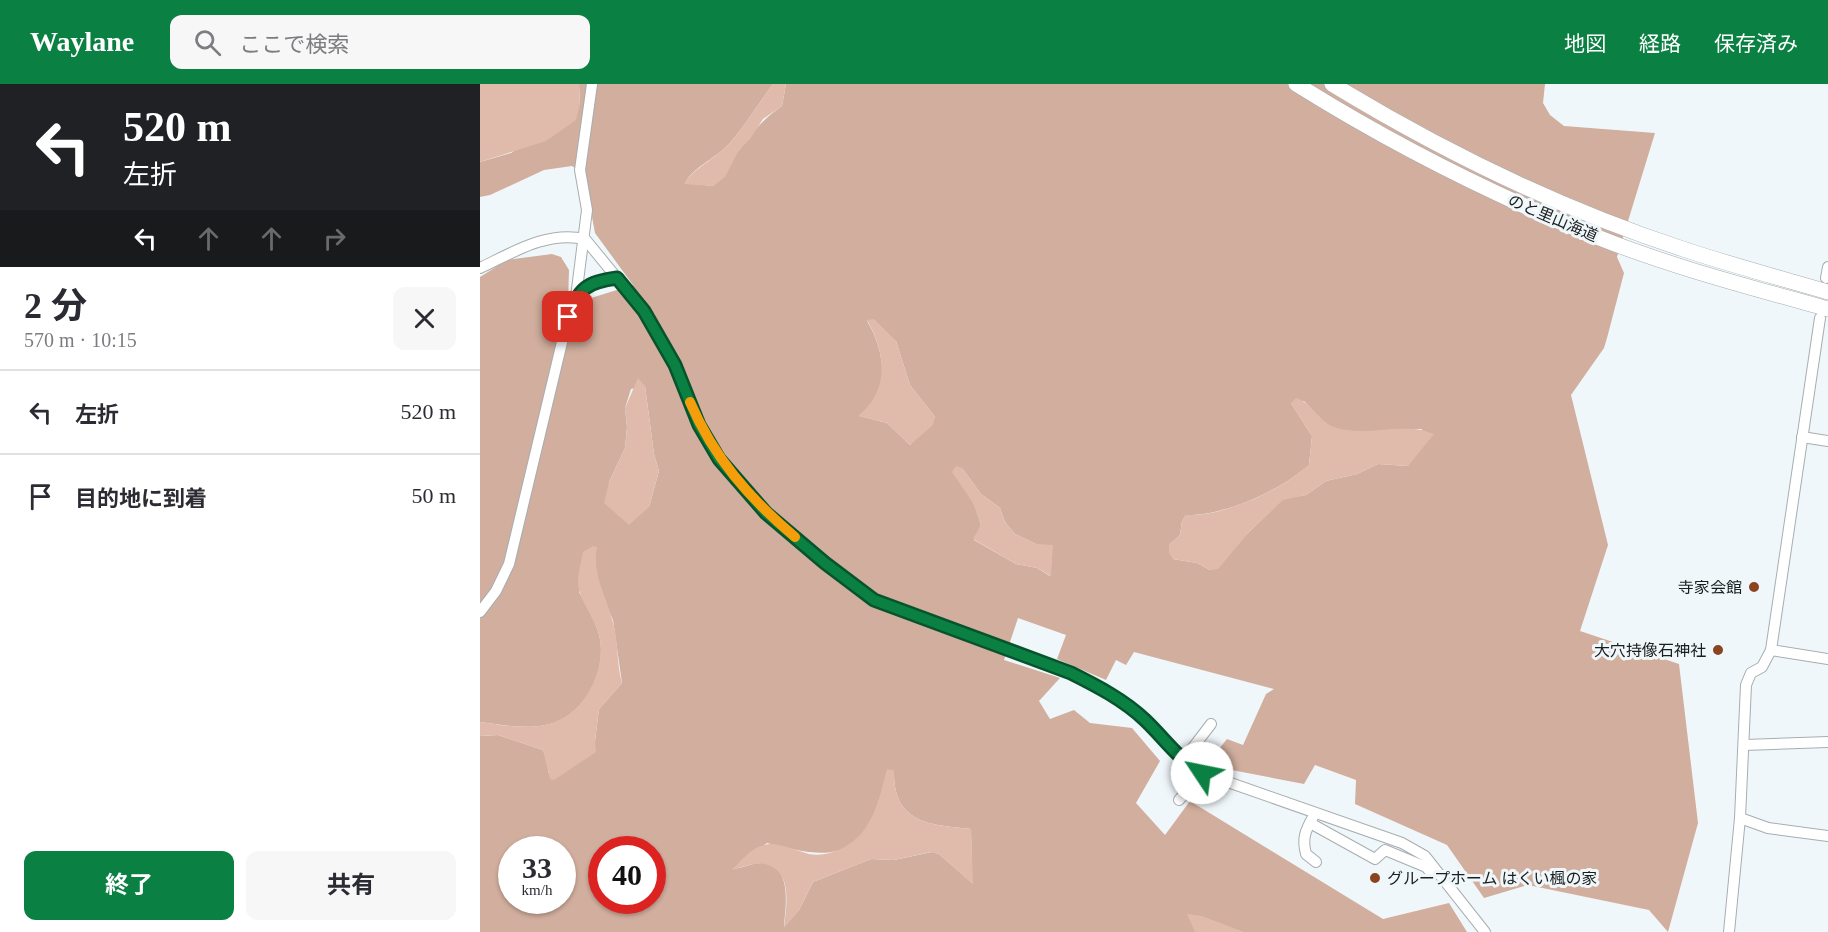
<!DOCTYPE html>
<html lang="ja">
<head>
<meta charset="utf-8">
<style>
	body { margin:0; font-family:"Times New Roman","Noto Sans JP",serif; background:#f7f7f7; color:#2b2b33; height:100vh; display:flex; flex-direction:column; font-size:22px; white-space:nowrap }
	* { box-sizing:border-box; margin:0 }
	p { font-size:20px; color:#7c7c81 }
	.icon { flex:none; width:33px; height:33px; fill:none; stroke:currentColor; stroke-width:2; stroke-linecap:round; stroke-linejoin:round }
	.map { position:relative; flex:1; overflow:hidden }
	.side { display:flex; flex-direction:column; background:#fff; width:480px }
	.side>* { flex:none }
	.top-card { background:#202124; color:#fff; overflow:hidden }
	.speed { position:absolute; left:18px; top:752px; display:flex; gap:12px; font-size:30px; font-weight:700; text-align:center }
	.speed>* { display:grid; place-content:center; width:78px; height:78px; border-radius:50%; background:#fff; box-shadow:0 2px 4px #0004; line-height:1 }
	.speed small { font-size:15px; font-weight:400 }
	.speed .limit { border:9px solid #d22; background:#fff; color:#111 }
	.pin { position:absolute; display:grid; place-items:center; width:51px; height:51px; color:#fff; margin:-26px; border-radius:12px; box-shadow:0 3px 9px #0006 }
	.me { position:absolute; width:66px; margin:-33px; rotate:304deg; stroke-linejoin:round; filter:drop-shadow(0 0 4px #0008) }
	.turn { display:flex; align-items:center; gap:21px; height:126px; padding:0 24px; font-size:27px }
	.turn .icon { width:78px; height:78px; stroke-width:2.5 }
	.turn b { display:block; font-size:42px; line-height:51px }
	.lanes { display:flex; align-items:center; height:57px; padding:0 24px; background:#0003; justify-content:center; gap:30px; direction:ltr }
	.lanes .off { opacity:.35 }
	.round { display:grid; place-items:center; flex:none; width:63px; height:63px; border-radius:12px; background:#f7f7f7 }
	.head { display:flex; align-items:center; justify-content:space-between; height:102px; padding:0 24px }
	h1 { font-size:36px; font-weight:700; line-height:45px }
	.action { display:flex; gap:12px; margin-top:auto; padding:12px 24px }
	.action a { flex:1; height:69px; border-radius:12px; background:#0b8043; color:#fff; font-size:24px; font-weight:700; line-height:69px; text-align:center }
	.action a+a { background:#f7f7f7; color:#2b2b33 }
	ul { padding:0; list-style:none }
	li { display:flex; align-items:center; gap:18px; height:84px; padding:0 24px; border-top:2px solid #e1e1e2 }
	li div { flex:1 }
	li b { display:block; font-size:22px }
	li em { font-style:normal }
	header { display:flex; align-items:center; gap:36px; box-sizing:border-box; height:84px; padding:0 30px; background:#0b8043; color:#fff }
	header strong { font-size:28px }
	nav { display:flex; gap:33px; margin-inline-start:auto; font-size:21px }
	.search { width:420px; height:54px; background:#f7f7f7; display:flex; align-items:center; gap:15px; box-sizing:border-box; padding:0 21px; border-radius:12px; color:#7c7c81; font-size:22px }
	main { display:flex; flex:1; min-height:0 }
	.map>svg:first-child { display:block }
	.forest { fill:#d1ae9d; fill-rule:evenodd }
	.water { fill:#e0bbab }
	.lines { fill:none; stroke-linecap:round; stroke-linejoin:round }
	.minor-casing { stroke:#a7adb0; stroke-width:12 }
	.highway-casing { stroke:#a7adb0; stroke-width:16 }
	.minor { stroke:#fff; stroke-width:10 }
	.highway { stroke:#fff; stroke-width:15 }
	.route-casing { stroke:#07532c; stroke-width:15 }
	.route { stroke:#0b8043; stroke-width:10 }
	.slow { stroke:#f59e0b; stroke-width:10 }
	.poi-dot { fill:#8a441f; stroke:#f0f7fa; stroke-width:2 }
	.labels { text-anchor:middle; dominant-baseline:central; stroke-width:6; stroke-linejoin:round; paint-order:stroke }
	.street-label { font-size:16px; fill:#1b1e1f; stroke:#f0f7fa }
	.poi-label { font-size:16px; fill:#1b1e1f; stroke:#f0f7fa; text-anchor:end }
</style>
</head>
<body>
<header>
<strong>Waylane</strong>
<div class="search"><svg class="icon" aria-label="search" viewBox="0 0 24 24"><circle cx="10" cy="10" r="6"/><path d="M15 15l6 6"/></svg>ここで検索</div>
<nav><a>地図</a><a>経路</a><a>保存済み</a></nav>
</header>
<main>
<section class="side">
<div class="top-card">
<div class="turn"><svg class="icon" aria-label="left" viewBox="0 0 24 24"><path d="M17 20v-9H6M10 6l-5 5 5 5"/></svg><div><b>520 m</b>左折</div></div>
<div class="lanes"><svg class="icon" aria-label="left" viewBox="0 0 24 24"><path d="M17 20v-9H6M10 6l-5 5 5 5"/></svg><svg class="icon off" aria-label="ahead" viewBox="0 0 24 24"><path d="M12 20V5M6 11l6-6 6 6"/></svg><svg class="icon off" aria-label="ahead" viewBox="0 0 24 24"><path d="M12 20V5M6 11l6-6 6 6"/></svg><svg class="icon off" aria-label="right" viewBox="0 0 24 24"><path d="M7 20v-9h11M14 6l5 5-5 5"/></svg></div>
</div>
<div class="head"><div><h1>2 分</h1><p>570 m · 10:15</p></div><a class="round"><svg class="icon" aria-label="close" viewBox="0 0 24 24"><path d="M6 6l12 12M18 6L6 18"/></svg></a></div>
<ul>
<li><svg class="icon" aria-label="left" viewBox="0 0 24 24"><path d="M17 20v-9H6M10 6l-5 5 5 5"/></svg><div><b>左折</b></div><em>520 m</em></li>
<li><svg class="icon" aria-label="arrive" viewBox="0 0 24 24"><path d="M6 21V4h12l-3 4 3 4H6"/></svg><div><b>目的地に到着</b></div><em>50 m</em></li>
</ul>
<div class="action"><a>終了</a><a>共有</a></div>
</section>
<div class="map">
<svg width="1348" height="848" viewBox="0 0 1348 848">
	<rect width="100%" height="100%" fill="#f0f7fa"/>
	<path class="forest" d="M99,0h194c-15,20 -29,44 -46,62 -14,14 -32,20 -42,37l28,3c16,-12 15,-23 27,-37 13,-17 24,-31 42,-43l4,-22h759l-2,19 7,12 14,11 91,7 -38,124 7,16 -17,65 -3,10 -33,47 37,150 -28,86 99,33 19,159 -30,109 -19,-22 -121,-25 -44,13 -37,-53 -92,-41 1,-24 -41,-15 -11,19 -98,-19 21,-26 16,6 23,-51 8,-5 -140,-37 -8,13 -10,-5 -10,20 -49,-21 9,-24 -48,-17 -14,42 56,18 -21,23 11,18 24,-9 16,13 42,5 28,33 -24,42 29,32 25,-34 193,118 66,-16 18,29h-987v-196l18,-1 45,15 5,14v9l47,-32 4,-32 23,-26 -9,-63 -15,-34 -3,-27 -16,33c8,15 18,31 21,47 6,34 -16,76 -50,85 -22,6 -48,1 -70,-2v-445l27,-17 45,-6 9,3 8,13 -1,35 8,8 15,-15 42,-13 -38,-52 -11,-59 -12,-8 -28,4 -54,25 -10,2v-35l31,-9 69,-49zM387,237l29,20 14,44 25,32 -25,28 -23,-22 -28,-7c7,-7 15,-12 19,-21 10,-23 1,-55 -11,-74zM165,302l9,68 5,17 -10,36 -40,-25 16,-34 2,-21 -2,-19 6,-19zM824,317c8,8 17,20 27,26 21,12 67,3 91,2l-14,37 -30,-2 -21,10 -31,7 -20,14 -23,4 -73,71 -13,-7 -24,-4 -4,-14 11,-10 2,-14 4,-6c39,1 95,-25 123,-50l3,-29 -21,-33zM482,384l19,26 19,14 5,14 10,12 21,10 14,32 -13,-8 -21,-4 -42,-24 7,-15zM408,686l6,1c-1,52 35,54 77,58l1,54 -33,-29 -7,-2 -38,8 -23,-1 -58,23 -14,28 -15,17c1,-18 10,-63 -23,-64 -9,0 -19,5 -28,6l34,-26c51,13 89,23 111,-38 4,-11 6,-24 10,-35zM32,765h50v51h-50zM122,765h50v51h-50z"/>
	<g class="water">
		<polygon points="0,0 99,0 100,20 96,36 66,57 0,78"/>
		<path d="M293,0h13l-4,22 -19,13 -13,20 -11,11 -14,27 -12,9 -29,-2c11,-17 29,-24 43,-38 17,-18 31,-42 46,-62z"/>
		<path d="M394,235l22,22 14,44 25,32 -2,8 -23,20 -23,-22 -29,-7c32,-25 28,-63 9,-96z"/>
		<polygon points="158,294 165,302 174,370 179,387 169,423 149,441 124,419 129,398 145,364 147,343 145,324"/>
		<path d="M816,314c17,5 24,26 41,30 31,9 67,-7 97,6l-26,32 -30,-2 -21,10 -31,7 -20,14 -23,5 -33,31 -32,38 -8,1 -13,-7 -24,-4 -4,-6v-8l11,-10 2,-14 4,-6c38,2 95,-25 123,-50l3,-29 -21,-33z"/>
		<polygon points="476,382 482,384 501,410 520,424 525,438 535,450 556,460 573,461 571,492 557,484 536,480 493,455 501,441 493,419 472,388"/>
		<path d="M113,462l4,1c-5,28 8,46 15,72 7,21 4,43 10,64l-23,26 -4,32 1,11 -42,28 -4,-1 -7,-29 -45,-15 -18,1v-14c22,3 47,8 69,2 35,-9 56,-51 51,-84 -2,-17 -15,-31 -20,-47 -5,-13 1,-28 3,-41z"/>
		<path d="M407,685l7,2c-1,52 35,54 77,58l2,55 -34,-30 -8,-2 -37,8 -23,-1 -58,23 -14,28 -15,18c2,-21 10,-58 -20,-64 -9,-2 -23,4 -32,6 10,-10 19,-22 32,-25 12,-4 33,6 45,9 9,2 18,0 27,-3 36,-14 42,-48 51,-82z"/>
		<polygon points="707,830 722,832 764,848 715,848"/>
	</g>
	<g class="lines">
		<g class="minor-casing">
			<g id="minor">
				<path d="M0,184c34,-16 66,-37 105,-29l59,72 31,54 24,60 20,34 47,54 59,50 50,37 196,73c26,13 53,27 74,47 20,19 33,40 57,53l200,70 23,13 60,76"/>
				<polyline points="1346,194 1348,183"/>
				<polyline points="96,213 107,126 100,86 112,0"/>
				<polyline points="1322,353 1348,357"/>
				<path d="M0,528l16,-21 13,-27 59,-247c12,-29 18,-35 49,-39"/>
				<polyline points="1291,566 1348,575"/>
				<polyline points="1264,661 1348,658"/>
				<polyline points="702,678 731,640"/>
				<polyline points="699,716 722,689"/>
				<path d="M833,733c-8,14 -11,22 -7,37l10,8"/>
				<polyline points="1260,734 1288,744 1348,752"/>
				<polyline points="830,739 895,775 905,766 946,783 953,791"/>
				<polyline points="1249,848 1260,734 1266,601 1271,589 1282,583 1291,566 1340,234"/>
			</g>
		</g>
		<g class="highway-casing">
			<g id="highway">
				<path d="M816,0c96,60 197,111 301,153 75,30 153,50 231,72"/>
				<path d="M852,0c110,67 229,125 351,165 48,16 97,29 145,43"/>
			</g>
		</g>
		<use href="#minor" class="minor"/>
		<use href="#highway" class="highway"/>
	</g>
	<g class="lines">
		<g class="route-casing">
			<path id="route" d="M88,233c12,-29 18,-35 49,-39l27,33 31,54 24,60 20,34 47,54 59,50 49,37 197,73c26,13 53,27 74,47 20,19 33,39 57,53"/>
		</g>
		<use href="#route" class="route"/>
		<path class="slow" d="M210,318c24,56 59,96 105,135"/>
	</g>
	<g class="poi-dot">
		<circle cx="1274" cy="503" r="6"/>
		<circle cx="1238" cy="566" r="6"/>
		<circle cx="895" cy="794" r="6"/>
	</g>
	<g class="labels">
		<g class="street-label">
			<text transform="translate(1073 134) rotate(23)">のと里山海道</text>
		</g>
		<g class="poi-label">
			<text x="1262" y="503">寺家会館</text>
			<text x="1226" y="566">大穴持像石神社</text>
			<text x="907" y="794" text-anchor="start">グループホーム はくい楓の家</text>
		</g>
	</g>
</svg>
<div class="speed"><div>33<small>km/h</small></div><div class="limit">40</div></div>
<div class="pin" style="left:88px;top:233px;background:#d93025"><svg class="icon" aria-label="arrive" viewBox="0 0 24 24"><path d="M6 21V4h12l-3 4 3 4H6"/></svg></div>
<svg class="me" style="left:722px;top:689px" viewBox="-20 -20 40 40"><circle r="19" fill="#fff"/><path d="M0-13L10 11 0 6-10 11z" fill="#0b8043"/></svg>
</div>
</main>
</body>
</html>
